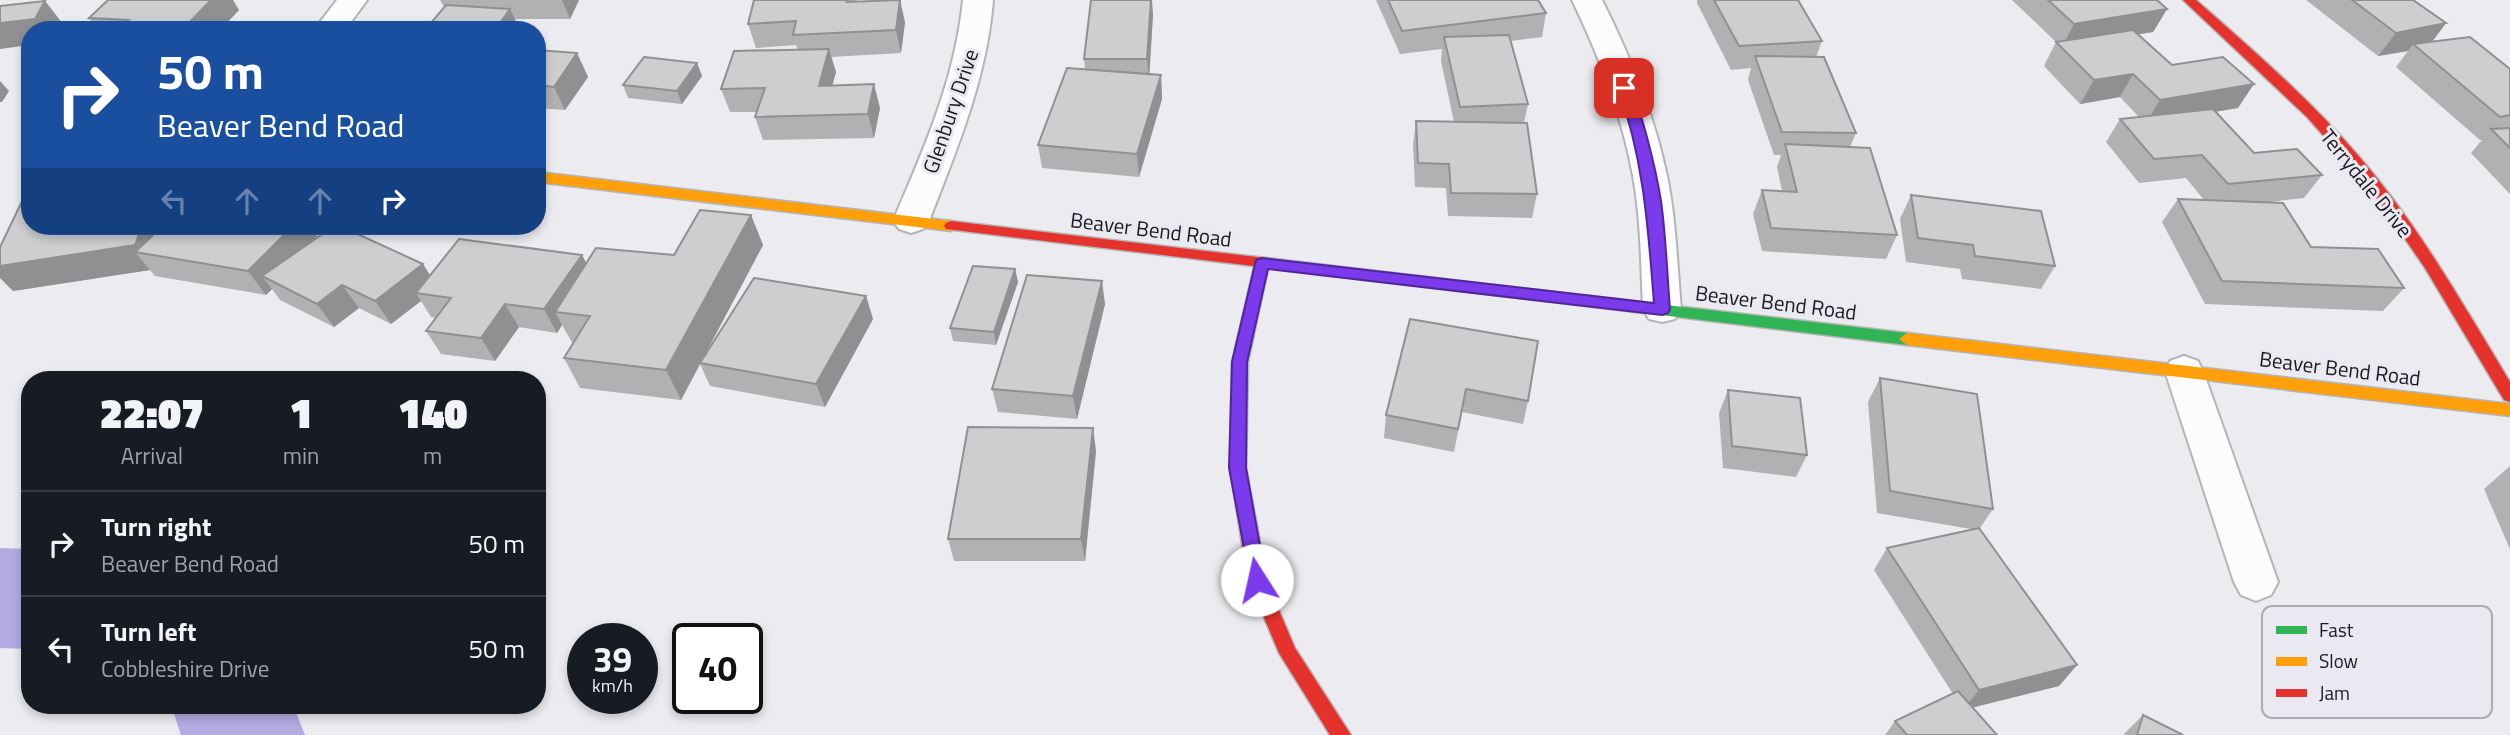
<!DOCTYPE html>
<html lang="en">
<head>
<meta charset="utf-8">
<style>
	body { margin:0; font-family:"Titillium Web",sans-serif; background:#20242c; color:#f1f3f6; height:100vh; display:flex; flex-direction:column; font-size:26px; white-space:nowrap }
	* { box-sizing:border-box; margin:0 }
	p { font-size:23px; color:#9ea1a6 }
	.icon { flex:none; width:38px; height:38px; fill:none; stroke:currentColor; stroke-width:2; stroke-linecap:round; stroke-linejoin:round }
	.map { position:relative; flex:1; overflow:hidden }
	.side { position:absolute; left:21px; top:371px; width:525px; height:343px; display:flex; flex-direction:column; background:#171b24; border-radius:28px; box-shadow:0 4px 10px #0003 }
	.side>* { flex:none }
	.hud { position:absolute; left:21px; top:21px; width:525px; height:214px; border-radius:28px; box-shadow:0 4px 10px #0003; background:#1a4fa0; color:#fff; overflow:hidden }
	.speed { position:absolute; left:567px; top:623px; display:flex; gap:14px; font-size:35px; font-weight:700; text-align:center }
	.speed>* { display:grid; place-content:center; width:91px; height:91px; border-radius:50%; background:#171b24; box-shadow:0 4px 10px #0003; line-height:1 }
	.speed small { font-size:18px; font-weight:400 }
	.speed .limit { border:4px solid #111; border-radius:10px; background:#fff; color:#111 }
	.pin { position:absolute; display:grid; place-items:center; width:60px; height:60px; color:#fff; margin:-30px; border-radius:14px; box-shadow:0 4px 10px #0006 }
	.me { position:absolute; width:77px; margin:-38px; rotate:350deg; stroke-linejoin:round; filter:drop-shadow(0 0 5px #0008) }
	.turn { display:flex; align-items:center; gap:24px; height:147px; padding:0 21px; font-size:32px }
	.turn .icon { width:91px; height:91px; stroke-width:2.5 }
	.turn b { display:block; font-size:49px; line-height:60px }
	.lanes { display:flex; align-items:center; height:66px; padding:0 21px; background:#0003; justify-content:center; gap:35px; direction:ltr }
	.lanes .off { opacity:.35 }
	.eta { display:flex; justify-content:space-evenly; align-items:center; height:119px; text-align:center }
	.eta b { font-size:42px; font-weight:800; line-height:49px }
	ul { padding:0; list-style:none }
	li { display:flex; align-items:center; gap:21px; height:105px; padding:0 21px; border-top:2px solid #363941 }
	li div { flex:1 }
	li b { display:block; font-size:26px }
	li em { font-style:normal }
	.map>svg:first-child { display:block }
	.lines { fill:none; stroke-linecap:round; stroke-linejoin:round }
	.river { fill:#b3aae2; fill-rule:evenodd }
	.street-casing { stroke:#b5b5b8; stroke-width:4 }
	.fast-casing { stroke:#b5b5b8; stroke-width:3 }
	.slow-casing { stroke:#b5b5b8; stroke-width:3 }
	.jam-casing { stroke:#b5b5b8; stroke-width:3 }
	.street { fill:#fcfcfd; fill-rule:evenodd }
	.fast { fill:#30b455; fill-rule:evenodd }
	.slow { fill:#ff9f0a; fill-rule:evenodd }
	.jam { fill:#e5322d; fill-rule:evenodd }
	.wall { fill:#b1b1b4 }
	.shaded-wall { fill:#909092 }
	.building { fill:#ceced1; stroke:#909092; stroke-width:2 }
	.route { fill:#7c3aed; stroke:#51269a; stroke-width:2 }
	.labels { text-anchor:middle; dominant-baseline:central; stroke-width:6; stroke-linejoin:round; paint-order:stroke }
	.street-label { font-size:21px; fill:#1b1a1d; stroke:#eae9f2 }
	.key { fill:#eae9f2; stroke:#acabb2; stroke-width:2 }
	.key-label { font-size:19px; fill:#1b1a1d }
</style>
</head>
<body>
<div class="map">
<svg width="2510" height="735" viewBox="0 0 2510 735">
	<rect width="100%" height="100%" fill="#ebebf0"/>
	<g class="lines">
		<g class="river">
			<polygon points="0,548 30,549 30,649 0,648"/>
			<polygon points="171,705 293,705 305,735 181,735"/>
		</g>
		<g class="street-casing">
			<g id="street">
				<polygon points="337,0 367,0 345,30 314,30"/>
				<path d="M963,0h30c-6,78 -36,149 -64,221l-6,8 -12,4 -12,-4 -6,-8c31,-72 62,-142 70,-221z"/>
				<path d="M1572,0h30c28,56 52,114 65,176 9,43 10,89 14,133l-6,10 -13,3 -13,-3 -6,-10c-2,-44 -2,-89 -10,-133 -11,-61 -34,-120 -61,-176z"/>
				<polygon points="2184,356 2198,361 2203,371 2278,582 2271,595 2256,601 2241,595 2234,582 2165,371 2170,361"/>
			</g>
		</g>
		<g class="fast-casing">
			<g id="fast">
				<polygon points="1262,258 1269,263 1248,362 1246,468 1259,537 1256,542 1250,544 1244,542 1241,537 1230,468 1232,362 1255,263"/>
				<polygon points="1554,292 1907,333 1915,339 1907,345 1554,302 1546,297"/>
			</g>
		</g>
		<g class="slow-casing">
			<g id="slow">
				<polygon points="537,172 951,221 958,226 951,231 537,182"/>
				<polygon points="1907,333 2510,404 2510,416 1907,345 1899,339"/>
			</g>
		</g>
		<g class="jam-casing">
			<g id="jam">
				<path d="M2183,0h13c58,51 116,101 166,160 58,68 102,146 148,222v20l-6,-2 -79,-132 -52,-76 -66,-75z"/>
				<polygon points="951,221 1554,292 1562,297 1554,302 946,229 944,226 946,223"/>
				<polygon points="1250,530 1256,532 1259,537 1266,580 1295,648 1351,735 1330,735 1279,653 1248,580 1241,537 1244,532"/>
			</g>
		</g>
		<use href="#street" class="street"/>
		<use href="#fast" class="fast"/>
		<use href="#slow" class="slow"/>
		<use href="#jam" class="jam"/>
	</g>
	<g class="wall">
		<polygon points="440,0 579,0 570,19 515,19 520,30 495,30 444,7"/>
		<polygon points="754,0 857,0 857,1 905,22 901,53 831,57 836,72 832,85 880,108 874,138 763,140 755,117 757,112 730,112 721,89 798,50 796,45 756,48 748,24"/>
		<polygon points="1376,0 1538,0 1546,13 1542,37 1511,41 1528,104 1524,123 1537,194 1532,218 1448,216 1446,188 1415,187 1413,145 1416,121 1454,122 1441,61 1442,49 1400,54"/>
		<polygon points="1697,0 1798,0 1822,41 1816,57 1856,133 1850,147 1897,235 1886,259 1762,251 1753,214 1762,190 1782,191 1777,167 1781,155 1774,155 1748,80 1751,68 1731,70 1697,3"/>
		<polygon points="2012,0 2157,0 2167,9 2153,32 2138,34 2172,65 2238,108 2215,112 2254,153 2322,175 2304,198 2269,202 2311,247 2404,288 2383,311 2205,304 2162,222 2178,199 2204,200 2186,178 2139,183 2106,142 2120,119 2139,117 2120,97 2080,104 2044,66 2056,42"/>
		<polygon points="2306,0 2413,0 2446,23 2432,42 2510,69 2510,194 2471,153 2482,140 2480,140 2396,67 2408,51 2378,56"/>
		<polygon points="239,10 220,30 98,30 89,18"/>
		<polygon points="1153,14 1149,75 1161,75 1162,99 1139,177 1042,168 1038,145 1085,69 1084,59"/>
		<polygon points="537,50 577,53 588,77 565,110 537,108"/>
		<polygon points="697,63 702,76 682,104 628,98 623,85"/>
		<polygon points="1911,195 2055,266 2041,289 1962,279 1960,269 1906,262 1900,219"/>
		<polygon points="751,215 763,245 703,357 866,296 873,319 825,407 710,386 700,364 681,400 580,388 564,358 573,343 572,342 562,325 557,333 519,327 495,361 441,354 426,331 436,318 431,317 421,301 391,324 359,308 334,327 280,300 272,289 266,295 155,276 150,270 13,291 30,226 310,226 318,237 423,264 430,276 582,255 586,263 674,255"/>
		<polygon points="1015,269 1018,282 996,345 953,341 950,328"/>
		<polygon points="1105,304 1077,419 998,412 992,389"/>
		<polygon points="1410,319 1528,401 1523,424 1462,412 1454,452 1384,438 1386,415"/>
		<polygon points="1880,378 1993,509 1980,528 2077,665 2059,686 1973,707 1997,735 1885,735 1895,721 1953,694 1874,570 1887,548 1971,529 1877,513 1868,402"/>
		<polygon points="1728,390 1807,455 1796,477 1723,468 1719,413"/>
		<polygon points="1096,451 1085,561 954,561 948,539"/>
		<polygon points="2510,466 2510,549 2484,489"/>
		<polygon points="2143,715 2183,735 2123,735"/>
	</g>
	<g class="shaded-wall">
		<polygon points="211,0 233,0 239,10 220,30 182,30"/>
		<polygon points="562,0 579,0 570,19"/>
		<polygon points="900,0 905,22 901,53 896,30"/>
		<polygon points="1151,0 1152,0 1153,14 1149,82 1147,59"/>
		<polygon points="45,1 63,24 60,30 30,30 30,45 0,49 0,23"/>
		<polygon points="510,9 520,30 495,30"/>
		<polygon points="2167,9 2153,32 2062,47 2074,24"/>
		<polygon points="2446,23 2428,47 2413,44 2408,51 2378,56 2396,33"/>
		<polygon points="829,49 836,72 826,109 819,86"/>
		<polygon points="577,53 588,77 565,110 554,87"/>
		<polygon points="697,63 702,76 682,104 677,91"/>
		<polygon points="2133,74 2120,97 2080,104 2094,80"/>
		<polygon points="1161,75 1162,99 1139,177 1137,154"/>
		<polygon points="0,81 9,91 2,102 0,102"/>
		<polygon points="874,84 880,108 874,138 868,114"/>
		<polygon points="2254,84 2238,108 2146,123 2160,100"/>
		<polygon points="751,215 763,245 681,400 666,370"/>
		<polygon points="142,226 171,226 135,252 150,270 13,291 0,278 0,266"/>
		<polygon points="293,226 310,226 319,239 262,276 272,289 266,295 248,271"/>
		<polygon points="582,255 594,278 555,312 562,325 557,333 544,309"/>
		<polygon points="423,264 438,288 416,293 421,301 391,324 375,301"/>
		<polygon points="1015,269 1018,282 996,345 994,332"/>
		<polygon points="1102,281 1105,304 1077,419 1073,396"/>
		<polygon points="342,285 359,308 334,327 317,304"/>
		<polygon points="866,296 873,319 825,407 816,384"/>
		<polygon points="505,304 519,327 495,361 481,338"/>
		<polygon points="1093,428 1096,451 1085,561 1081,539"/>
		<polygon points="2077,665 2059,686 1963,710 1979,690"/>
	</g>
	<g class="building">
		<polygon points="108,0 211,0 182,30 119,30 129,20 89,18"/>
		<polygon points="754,0 848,0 847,2 900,0 896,30 793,35 796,21 748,24"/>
		<polygon points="1091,0 1151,0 1147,59 1084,59"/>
		<polygon points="1388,0 1538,0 1546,13 1402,31"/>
		<polygon points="1714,0 1798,0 1822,41 1739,46"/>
		<polygon points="2048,0 2157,0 2167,9 2074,24"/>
		<polygon points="2352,0 2413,0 2446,23 2396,33"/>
		<polygon points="45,1 35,19 0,23 0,6"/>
		<polygon points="446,5 510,9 495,30 425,30"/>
		<polygon points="2133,30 2172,65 2223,57 2254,84 2160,100 2133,74 2094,80 2056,42"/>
		<polygon points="1509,35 1528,104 1460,107 1444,37"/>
		<polygon points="2470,37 2510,69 2510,115 2500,117 2413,44"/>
		<polygon points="829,49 819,86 874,84 868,114 755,117 765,88 721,89 734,51"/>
		<polygon points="537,50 577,53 554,87 537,85"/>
		<polygon points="1755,56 1824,57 1856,133 1782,132"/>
		<polygon points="644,57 697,63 677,91 623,85"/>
		<polygon points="1067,68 1161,75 1137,154 1038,145"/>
		<polygon points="2213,109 2254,153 2297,149 2322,175 2228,184 2202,155 2154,159 2120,119"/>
		<polygon points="1416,121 1527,123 1537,194 1451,193 1449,164 1418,163"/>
		<polygon points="2510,128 2510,148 2491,129"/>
		<polygon points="1785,144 1870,148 1897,235 1771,228 1762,190 1797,192"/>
		<polygon points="1911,195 2041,211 2055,266 1975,256 1973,245 1918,238"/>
		<polygon points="30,196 30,226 142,226 135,245 0,266 0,247 24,197"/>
		<polygon points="2178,199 2283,203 2311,247 2378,249 2404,288 2222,281"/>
		<polygon points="700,210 751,215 666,370 564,358 590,316 555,312 596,248 674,255"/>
		<polygon points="163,226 293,226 248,271 135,252"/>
		<polygon points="334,226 340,226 423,264 375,301 342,285 317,304 262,276"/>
		<polygon points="459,239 582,255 544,309 505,304 481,338 426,331 451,298 416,293"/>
		<polygon points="973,266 1015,269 994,332 950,328"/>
		<polygon points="1027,275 1102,281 1073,396 992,389"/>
		<polygon points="754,278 866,296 816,384 700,363"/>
		<polygon points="1410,319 1538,341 1528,401 1466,389 1458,429 1386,415"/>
		<polygon points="1880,378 1977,394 1993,509 1890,491"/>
		<polygon points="1728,390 1800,398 1807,455 1732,446"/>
		<polygon points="968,427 1093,428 1081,539 948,539"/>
		<polygon points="1979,528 2077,665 1979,690 1887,548"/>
		<polygon points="1958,691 1997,735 1907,735 1895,721"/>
		<polygon points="2143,715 2183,735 2137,735"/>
	</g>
	<path class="route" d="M1624,84c15,5 34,98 37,117 5,36 6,72 9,108l-2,4 -6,2 -394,-46 -21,93 -1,106 20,112 -2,5 -7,2 -6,-2 -22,-117 3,-106 24,-102 6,-2 392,45c-6,-76 -10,-143 -36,-215z"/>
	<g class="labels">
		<g class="street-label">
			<text transform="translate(950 111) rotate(-71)">Glenbury Drive</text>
			<text transform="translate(2367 183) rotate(51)">Terrydale Drive</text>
			<text transform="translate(1151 229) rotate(7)">Beaver Bend Road</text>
			<text transform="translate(1776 302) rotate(7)">Beaver Bend Road</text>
			<text transform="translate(2340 368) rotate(7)">Beaver Bend Road</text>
		</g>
	</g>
	<rect x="2262" y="606" width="230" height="112" rx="10" class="key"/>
	<rect x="2276" y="626" width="31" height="8" fill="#30b455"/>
	<rect x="2276" y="657" width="31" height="9" fill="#ff9f0a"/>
	<rect x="2276" y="689" width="31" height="8" fill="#e5322d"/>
	<g class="key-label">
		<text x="2319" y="637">Fast</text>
		<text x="2319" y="668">Slow</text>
		<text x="2319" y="700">Jam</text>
	</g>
</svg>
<div class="speed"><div>39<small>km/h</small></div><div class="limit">40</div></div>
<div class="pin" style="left:1624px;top:88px;background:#d93025"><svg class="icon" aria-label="arrive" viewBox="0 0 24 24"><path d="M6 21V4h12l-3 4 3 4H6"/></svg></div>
<svg class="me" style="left:1257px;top:580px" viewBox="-20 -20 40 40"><circle r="19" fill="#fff"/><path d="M0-13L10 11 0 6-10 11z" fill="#7c3aed"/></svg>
<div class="hud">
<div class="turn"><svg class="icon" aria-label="right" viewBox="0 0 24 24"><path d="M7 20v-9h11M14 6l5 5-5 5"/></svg><div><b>50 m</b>Beaver Bend Road</div></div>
<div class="lanes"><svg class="icon off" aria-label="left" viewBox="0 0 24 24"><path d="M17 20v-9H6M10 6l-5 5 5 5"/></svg><svg class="icon off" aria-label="ahead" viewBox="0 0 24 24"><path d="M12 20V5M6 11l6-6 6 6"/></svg><svg class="icon off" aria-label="ahead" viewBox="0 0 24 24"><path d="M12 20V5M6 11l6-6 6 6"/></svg><svg class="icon" aria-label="right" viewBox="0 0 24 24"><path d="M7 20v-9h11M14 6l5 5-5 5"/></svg></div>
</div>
<section class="side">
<div class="eta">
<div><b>22:07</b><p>Arrival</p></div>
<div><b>1</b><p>min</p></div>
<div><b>140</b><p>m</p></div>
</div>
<ul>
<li><svg class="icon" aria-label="right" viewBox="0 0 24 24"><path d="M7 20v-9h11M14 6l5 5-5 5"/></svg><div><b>Turn right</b><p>Beaver Bend Road</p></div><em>50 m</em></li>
<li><svg class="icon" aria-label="left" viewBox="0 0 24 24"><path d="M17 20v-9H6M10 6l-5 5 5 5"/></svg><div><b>Turn left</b><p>Cobbleshire Drive</p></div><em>50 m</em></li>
</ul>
</section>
</div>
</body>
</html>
